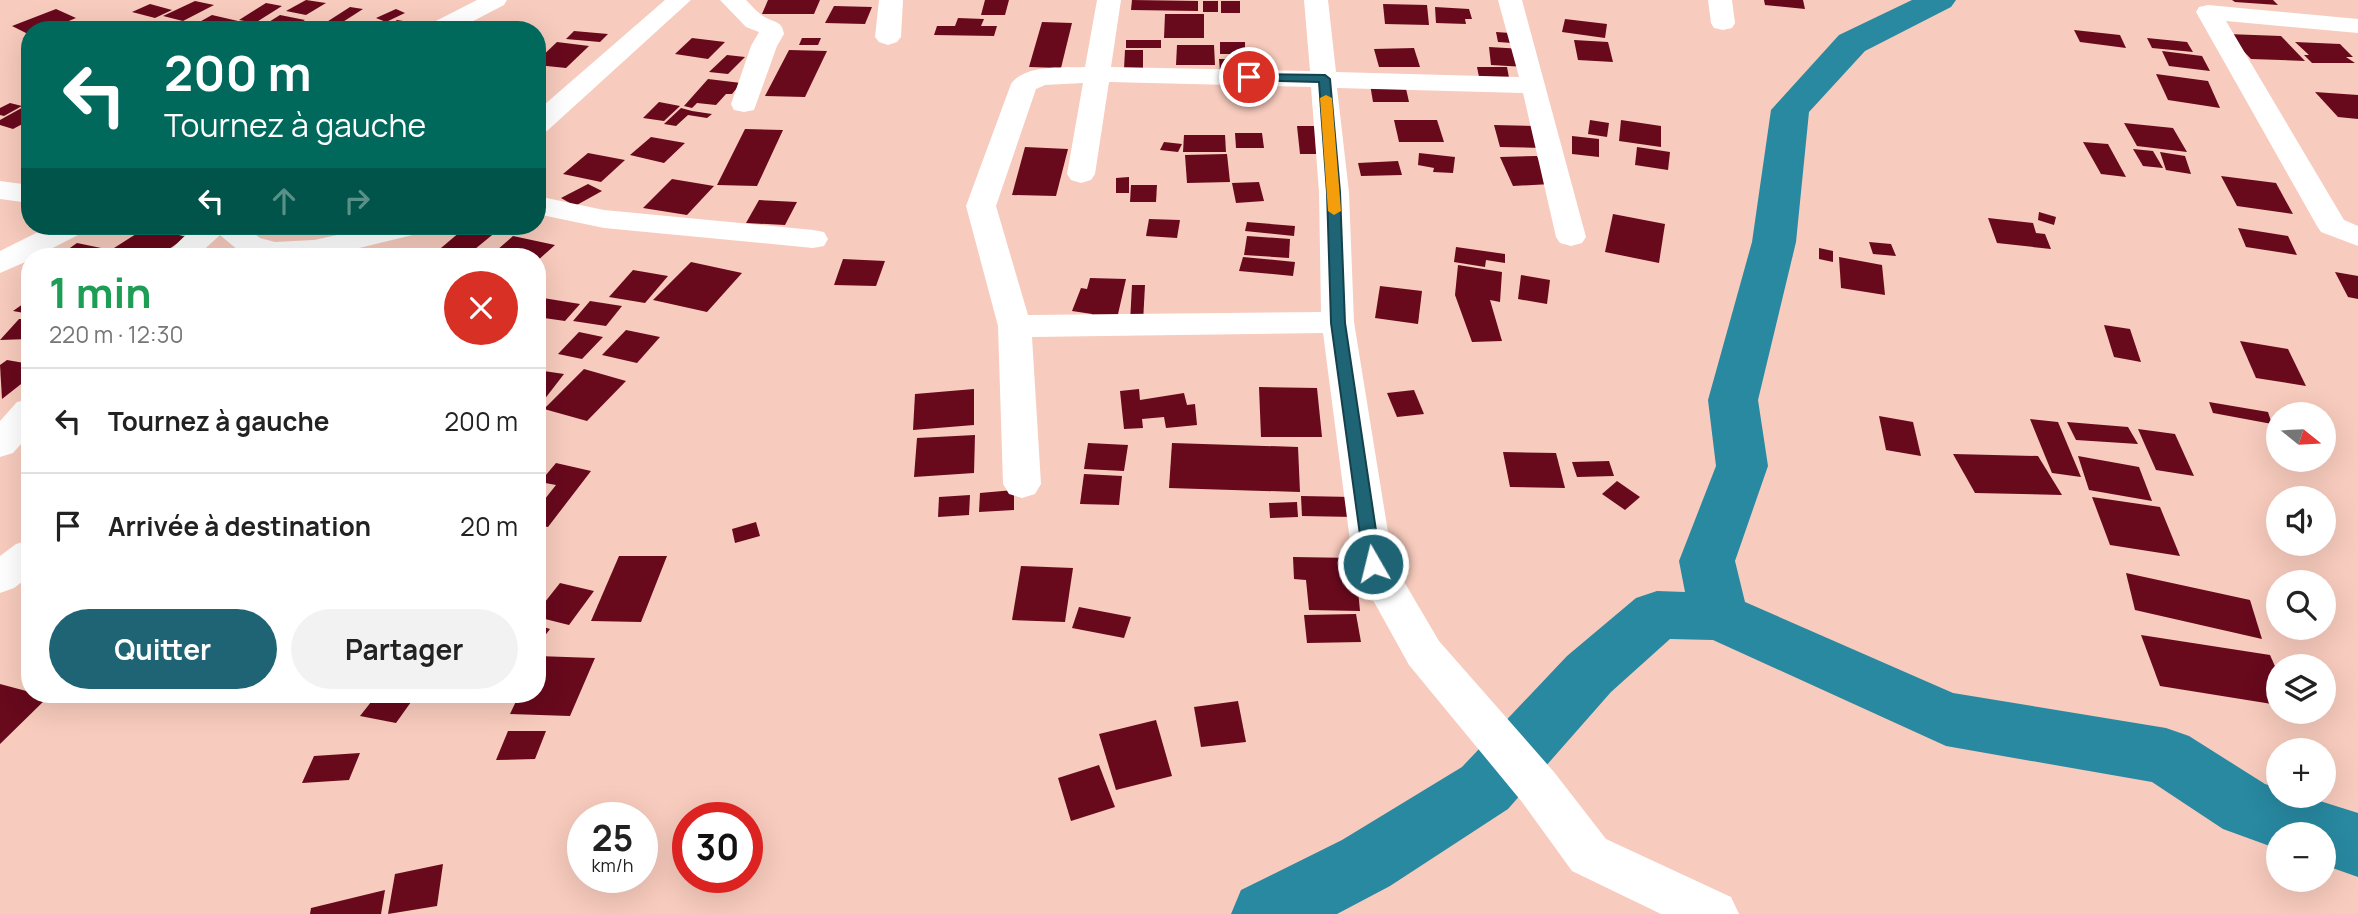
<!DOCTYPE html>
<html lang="fr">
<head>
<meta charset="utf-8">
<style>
	body { margin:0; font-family:Manrope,sans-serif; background:#f2f2f2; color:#222; height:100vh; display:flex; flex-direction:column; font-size:26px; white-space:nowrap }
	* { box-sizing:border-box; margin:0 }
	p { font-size:23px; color:#767676 }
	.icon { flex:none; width:38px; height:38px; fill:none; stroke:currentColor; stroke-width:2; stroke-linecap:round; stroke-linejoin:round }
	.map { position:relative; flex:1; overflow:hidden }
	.side { position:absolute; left:21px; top:248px; width:525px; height:455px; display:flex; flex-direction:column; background:#fff; border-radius:28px; box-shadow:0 7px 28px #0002 }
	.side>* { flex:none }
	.guide { position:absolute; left:21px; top:21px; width:525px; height:214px; border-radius:28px; box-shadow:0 7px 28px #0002; background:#00695c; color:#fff; overflow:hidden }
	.needle { width:46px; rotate:108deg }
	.tools { position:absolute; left:2266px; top:402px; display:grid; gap:14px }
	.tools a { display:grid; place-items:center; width:70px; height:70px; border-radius:50%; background:#fff; box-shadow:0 7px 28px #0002; font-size:35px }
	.speed { position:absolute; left:567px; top:802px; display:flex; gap:14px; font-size:35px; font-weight:700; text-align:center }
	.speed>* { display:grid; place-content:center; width:91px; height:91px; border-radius:50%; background:#fff; box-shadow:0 7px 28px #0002; line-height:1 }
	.speed small { font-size:18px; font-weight:400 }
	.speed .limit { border:10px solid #d22; background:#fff; color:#111 }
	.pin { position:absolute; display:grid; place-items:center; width:60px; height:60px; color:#fff; margin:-30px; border:4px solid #fff; border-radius:50%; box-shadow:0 2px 7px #0007 }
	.me { position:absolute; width:77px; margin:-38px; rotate:352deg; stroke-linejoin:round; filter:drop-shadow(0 0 5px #0008) }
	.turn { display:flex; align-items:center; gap:24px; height:147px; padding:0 28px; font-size:32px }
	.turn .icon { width:91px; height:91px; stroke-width:2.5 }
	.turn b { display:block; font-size:49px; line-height:60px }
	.lanes { display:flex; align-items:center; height:66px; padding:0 28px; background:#0003; justify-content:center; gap:35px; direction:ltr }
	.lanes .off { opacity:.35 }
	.round { display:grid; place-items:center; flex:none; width:74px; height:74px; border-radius:37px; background:#f2f2f2 }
	.headline { display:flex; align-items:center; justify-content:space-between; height:119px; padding:0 28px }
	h1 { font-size:42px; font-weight:700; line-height:52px; color:#1e9e55 }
	.primary-button { display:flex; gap:14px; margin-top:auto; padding:14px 28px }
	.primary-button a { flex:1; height:80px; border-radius:42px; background:#1f6475; color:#fff; font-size:28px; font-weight:700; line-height:80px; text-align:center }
	.primary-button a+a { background:#f2f2f2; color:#222 }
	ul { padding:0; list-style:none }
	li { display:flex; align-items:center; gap:21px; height:105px; padding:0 28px; border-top:2px solid #e0e0e0 }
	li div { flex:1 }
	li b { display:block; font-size:26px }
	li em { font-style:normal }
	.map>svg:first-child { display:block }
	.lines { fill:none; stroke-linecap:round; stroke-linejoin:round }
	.river { fill:#2889a1; fill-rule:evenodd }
	.building { fill:#68091c }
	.minor { fill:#fff; fill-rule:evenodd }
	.route { fill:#1f6475; stroke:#14414c; stroke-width:2 }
	.slow { fill:#f59e0b }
</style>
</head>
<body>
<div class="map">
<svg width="2358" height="914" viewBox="0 0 2358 914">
	<rect width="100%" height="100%" fill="#f7cbbd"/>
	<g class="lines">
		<polygon class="river" points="1912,0 1956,0 1951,7 1865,51 1809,112 1796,242 1758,400 1768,466 1735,561 1745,602 1953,693 2166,728 2189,736 2265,784 2278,788 2278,796 2304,796 2358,813 2358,877 2324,865 2324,835 2278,835 2278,849 2223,829 2152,782 1946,746 1713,640 1670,639 1611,692 1508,809 1390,886 1337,914 1231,914 1241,890 1342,840 1462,767 1567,656 1636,598 1657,591 1685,592 1679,561 1716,466 1708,400 1752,242 1771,110 1839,35"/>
	</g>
	<g class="building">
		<polygon points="306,0 326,3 306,15 286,11"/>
		<polygon points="768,0 820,0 814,14 762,14"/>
		<polygon points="985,0 1009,0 1005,15 981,15"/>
		<polygon points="1132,0 1198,1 1198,11 1131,10"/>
		<polygon points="1764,0 1803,0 1805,9 1765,5"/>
		<polygon points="2232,0 2273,0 2278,5 2235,2"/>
		<polygon points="195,1 214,5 183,21 163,16"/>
		<rect x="1203" y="1" width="15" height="11"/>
		<rect x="1221" y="1" width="19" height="12"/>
		<polygon points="266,3 282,6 255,23 239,20"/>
		<polygon points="150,4 172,10 155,18 132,12"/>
		<polygon points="1383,4 1427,5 1429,25 1385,24"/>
		<polygon points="834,6 872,7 865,24 825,23"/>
		<polygon points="350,7 363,9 335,27 322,25"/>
		<polygon points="1435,7 1469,9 1472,19 1465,19 1466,24 1436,23"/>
		<polygon points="56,9 76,18 47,30 30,30 30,35 12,26"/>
		<polygon points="396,9 405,13 386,22 376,18"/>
		<polygon points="1165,14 1204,14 1204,38 1164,38"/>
		<polygon points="212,15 251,24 242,30 185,30"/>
		<polygon points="280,15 305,20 288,30 256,30"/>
		<polygon points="958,18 984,19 981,26 997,26 994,36 934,35 937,26 955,26"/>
		<polygon points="1565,19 1607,24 1605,38 1562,32"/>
		<polygon points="397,20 421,24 412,30 382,30"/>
		<polygon points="308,22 320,25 329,27 295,30"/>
		<polygon points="1042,22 1072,23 1061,68 1029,67"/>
		<polygon points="2074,30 2120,35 2126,48 2080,42"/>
		<polygon points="574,31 608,34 600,42 566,39"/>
		<polygon points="1496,32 1510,33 1512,43 1498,42"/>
		<polygon points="2227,34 2281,36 2305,61 2251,59"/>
		<polygon points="692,38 725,42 708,59 675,54"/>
		<polygon points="802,38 821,38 818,45 799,45"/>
		<polygon points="2147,38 2187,42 2193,52 2152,48"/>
		<rect x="1126" y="40" width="35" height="8"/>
		<polygon points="1574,40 1608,42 1613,62 1578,60"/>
		<polygon points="557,42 589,46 566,68 537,65 537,61"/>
		<rect x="1220" y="42" width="25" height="12"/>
		<polygon points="2295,42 2340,44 2353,57 2346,57 2355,63 2312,63 2304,55 2309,55"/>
		<polygon points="1177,45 1214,45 1215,65 1176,65"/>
		<polygon points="1489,47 1523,49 1527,67 1491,65"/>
		<polygon points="1414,48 1420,67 1379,67 1374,49"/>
		<polygon points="789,50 827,51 805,97 765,96"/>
		<polygon points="1125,50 1143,50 1143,69 1124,69"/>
		<polygon points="2162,51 2202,56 2210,71 2169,66"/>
		<polygon points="727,55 745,57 728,74 709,72"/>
		<polygon points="1219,59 1232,59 1234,70 1220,71"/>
		<polygon points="1477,67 1507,67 1510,83 1480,82"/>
		<polygon points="2156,74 2208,81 2220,108 2168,100"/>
		<polygon points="708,79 741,83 732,94 726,94 716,105 697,103 692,108 684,106"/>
		<polygon points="1370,84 1405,84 1409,102 1373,102"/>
		<polygon points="2315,92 2358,95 2358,119 2338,117"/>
		<polygon points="659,102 680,106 664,121 643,118"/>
		<polygon points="10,103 22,106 4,116 0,115 0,108"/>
		<polygon points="27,105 30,106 30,120 13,129 0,125 0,120"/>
		<polygon points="681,108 692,111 712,114 707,118 688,115 676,126 664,124"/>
		<polygon points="1394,120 1437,120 1444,142 1399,142"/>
		<polygon points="1590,120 1609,123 1607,137 1588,134"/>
		<polygon points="1621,120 1661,126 1661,147 1619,141"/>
		<polygon points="2124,123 2173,128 2187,152 2137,146"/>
		<polygon points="1494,125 1536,126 1543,148 1500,147"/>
		<polygon points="1297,126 1317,126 1319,154 1300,154"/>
		<polygon points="745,129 783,130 757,186 717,185"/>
		<polygon points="1235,133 1262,133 1264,148 1236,148"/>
		<polygon points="1184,135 1225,135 1226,152 1183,152"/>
		<polygon points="1572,136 1599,139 1599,157 1572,154"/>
		<polygon points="651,137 685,143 664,163 630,155"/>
		<polygon points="1164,142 1182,144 1178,152 1160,150"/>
		<polygon points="2083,142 2108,144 2126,177 2101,174"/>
		<polygon points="1025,147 1068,149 1056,196 1012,195"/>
		<polygon points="1637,147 1670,152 1668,170 1635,165"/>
		<polygon points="2133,149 2153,151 2163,168 2143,166"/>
		<polygon points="2160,152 2185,156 2191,174 2166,170"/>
		<polygon points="588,153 625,160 601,182 563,174"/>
		<polygon points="1419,153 1455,157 1453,173 1433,172 1434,168 1418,165"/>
		<polygon points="1227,154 1230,182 1187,183 1185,155"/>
		<polygon points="1537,156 1551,184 1513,186 1500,157"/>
		<polygon points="1398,161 1402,175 1361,176 1358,163"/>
		<polygon points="2221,176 2276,183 2293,214 2237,206"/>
		<polygon points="1129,177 1129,193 1116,193 1116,178"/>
		<polygon points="672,179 714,186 687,215 643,208"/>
		<polygon points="1259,182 1264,201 1236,203 1232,183"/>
		<polygon points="588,184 602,191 575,206 561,198"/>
		<polygon points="1131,185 1157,185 1156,202 1130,202"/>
		<polygon points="759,200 797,202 785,225 746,223"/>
		<polygon points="2039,212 2056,217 2054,225 2038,220"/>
		<polygon points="1613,214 1665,224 1659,263 1605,252"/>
		<polygon points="1988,218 2033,223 2036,233 2045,234 2051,249 1997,243"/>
		<polygon points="1149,219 1180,220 1177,238 1146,236"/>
		<polygon points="1247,222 1295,226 1294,236 1245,231"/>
		<polygon points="234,226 280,226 270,234"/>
		<polygon points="467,226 497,231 469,254 441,248"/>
		<polygon points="147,227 187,237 157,257 103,255"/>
		<polygon points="2238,228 2288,236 2297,255 2246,247"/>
		<polygon points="513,236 555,245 537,261 537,257 489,257"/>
		<polygon points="1247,236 1290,239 1289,258 1244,255"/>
		<polygon points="1869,242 1891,244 1896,256 1873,254"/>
		<polygon points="77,243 106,249 94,257 57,257"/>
		<polygon points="1456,247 1505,254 1505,263 1486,260 1485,267 1454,262"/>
		<polygon points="1819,248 1833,251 1833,262 1819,259"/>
		<polygon points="1243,257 1295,262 1293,276 1239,271"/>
		<polygon points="1839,257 1882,265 1885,295 1841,288"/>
		<polygon points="843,259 885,261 876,286 834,285"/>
		<polygon points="691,262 742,273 707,312 653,300"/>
		<polygon points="1458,265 1502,272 1500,302 1490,300 1502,341 1472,342 1455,295"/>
		<polygon points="633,270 668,276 645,303 609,297"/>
		<polygon points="2335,272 2358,276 2358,299 2348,297"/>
		<polygon points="1521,275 1550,280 1547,304 1518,299"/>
		<polygon points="1090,278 1126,279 1116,323 1090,322 1092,314 1072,311 1081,288 1087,289"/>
		<polygon points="1132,285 1145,285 1143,322 1130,322"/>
		<polygon points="1380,286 1422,291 1418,324 1375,318"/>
		<polygon points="537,297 580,304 565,321 537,317"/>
		<polygon points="30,299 30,314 13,311"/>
		<polygon points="590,301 622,306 606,326 573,321"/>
		<polygon points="19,319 30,319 29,339 0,340"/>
		<polygon points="2104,325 2130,329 2141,362 2114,357"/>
		<polygon points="626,330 660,337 637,363 602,355"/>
		<polygon points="579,332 603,337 582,359 558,354"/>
		<polygon points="2240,341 2288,349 2306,386 2256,378"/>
		<polygon points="7,360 30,364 30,377 2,399 0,365"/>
		<polygon points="584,369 626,381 587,421 544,409"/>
		<polygon points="537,370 564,374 537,409"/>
		<polygon points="1259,387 1317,388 1322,437 1261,437"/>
		<polygon points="974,389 974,425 913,430 915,394"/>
		<polygon points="1139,389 1140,400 1184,393 1187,405 1195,404 1197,425 1166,428 1164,417 1142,419 1143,428 1124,429 1120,391"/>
		<polygon points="1414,390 1424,414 1397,417 1387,393"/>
		<polygon points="2209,402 2268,412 2272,424 2213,413"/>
		<polygon points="1879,416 1913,422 1921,456 1886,450"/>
		<polygon points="2030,419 2058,422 2081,477 2052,473"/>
		<polygon points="2067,422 2128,427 2138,444 2076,440"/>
		<polygon points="2138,429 2175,434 2194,476 2156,470"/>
		<polygon points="975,435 974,473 914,477 917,438"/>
		<polygon points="1088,443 1128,445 1124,471 1084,469"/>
		<polygon points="1172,443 1298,447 1300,492 1169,488"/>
		<polygon points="1503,452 1556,453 1565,488 1510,487"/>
		<polygon points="1953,454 2038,456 2062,495 1975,493"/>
		<polygon points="2078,456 2139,467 2152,501 2089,490"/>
		<polygon points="1609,461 1614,476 1577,477 1572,462"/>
		<polygon points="556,463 591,471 548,527 537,525 537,509 556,485 540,482"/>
		<polygon points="1084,474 1122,476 1119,505 1080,504"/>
		<polygon points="1617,481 1640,497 1625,510 1602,494"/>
		<polygon points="1014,490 1014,510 979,512 980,493"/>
		<polygon points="970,495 969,515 938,517 939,497"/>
		<polygon points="1301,496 1353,497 1354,517 1302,516"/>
		<polygon points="2092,497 2160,507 2180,556 2110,545"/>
		<polygon points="1297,502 1298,517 1270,518 1269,503"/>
		<polygon points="756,522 760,536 735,543 732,529"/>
		<polygon points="619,556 667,556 641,622 591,621"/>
		<polygon points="1293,557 1355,558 1360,611 1309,610 1306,580 1294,579"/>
		<polygon points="1021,566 1073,568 1065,622 1012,620"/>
		<polygon points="2126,573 2250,600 2262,639 2135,610"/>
		<polygon points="560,583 594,591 569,625 537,617 537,612"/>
		<polygon points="1079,607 1131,617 1124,638 1072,628"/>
		<polygon points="1356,614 1361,642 1307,643 1304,615"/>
		<polygon points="537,625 550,629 537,646"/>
		<polygon points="2141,635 2270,655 2278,673 2278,705 2160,686"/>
		<polygon points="537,656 595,658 570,716 510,714 519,695 537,695"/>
		<polygon points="0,684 30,692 30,695 48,697 0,744"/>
		<polygon points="362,695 416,695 396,723 360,716 371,702 359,700"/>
		<polygon points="1238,701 1246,742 1201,747 1194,707"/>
		<polygon points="1156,720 1172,776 1116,790 1099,734"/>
		<polygon points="508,731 546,731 535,759 496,760"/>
		<polygon points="360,753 349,780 302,783 314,756"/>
		<polygon points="1099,765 1115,807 1071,821 1058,778"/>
		<polygon points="443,864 437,906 388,914 395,874"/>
		<polygon points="385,890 381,914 310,914 311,908"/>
	</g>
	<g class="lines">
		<g class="minor">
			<polygon points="477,0 507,0 504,5 456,30 425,30 428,25"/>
			<polygon points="665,0 691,0 547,131 537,133 537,111"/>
			<path d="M720,0h26c5,5 11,12 17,16 11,7 19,4 21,18l-7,12 -23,64 -10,2 -10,-2 -3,-6 20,-58 8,-14 -13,-5z"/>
			<polygon points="879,0 903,0 901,37 897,42 888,45 879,42 875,37"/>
			<path d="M1097,0h24l-10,67 199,4 -6,-71h24l8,72 183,5 -21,-77h24l64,237 -4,6 -11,3 -11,-3 -4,-6 -33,-144 -186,-5 12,104 5,130 39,241 46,78 115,131 52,67 125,58 8,17h-78l-89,-43 -50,-69 -113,-137 -56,-101 -30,-231 -291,4 9,147 -6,10 -13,4 -13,-4 -6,-10 -5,-158 -32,-120 45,-122c14,-20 52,-16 74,-17zM1109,82l202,5 8,105 2,120 -293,3 -32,-109 40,-117 9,-4 38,-2 -16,91 4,6 10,3 10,-3 4,-6z"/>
			<polygon points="1708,0 1732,0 1735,23 1732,28 1723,30 1714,28 1711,23"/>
			<polygon points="2208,5 2358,19 2358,33 2226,21 2344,220 2358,226 2358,246 2321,232 2317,226 2196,12 2199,7"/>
			<polygon points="0,181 30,185 30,203 0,199"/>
			<polygon points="537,196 604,210 813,230 824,232 828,239 824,246 813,248 604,228 537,214"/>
			<polygon points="50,226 88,226 84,232 35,257 30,257 30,260 0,273 0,251"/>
			<polygon points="195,226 245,226 260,238 275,242 314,240 379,226 429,226 425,232 322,257 253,257 239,251 220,235 196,257 163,257"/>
			<polygon points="30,399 30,434 13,453 0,457 0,421 17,402"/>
			<polygon points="30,540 30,576 14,588 0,593 0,556 16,544"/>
		</g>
	</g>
	<polygon class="route" points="1249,74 1325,75 1330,79 1340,192 1345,323 1381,564 1379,568 1367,568 1364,564 1331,323 1327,192 1319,82 1245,80 1243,77"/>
	<polygon class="slow" points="1326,95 1332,98 1341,211 1334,215 1328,211 1320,98"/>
</svg>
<div class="tools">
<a><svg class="needle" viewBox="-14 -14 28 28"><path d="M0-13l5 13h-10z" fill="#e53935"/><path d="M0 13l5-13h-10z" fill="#767676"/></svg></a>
<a><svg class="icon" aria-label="sound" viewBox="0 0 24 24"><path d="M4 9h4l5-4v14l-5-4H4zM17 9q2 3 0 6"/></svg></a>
<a><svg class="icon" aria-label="search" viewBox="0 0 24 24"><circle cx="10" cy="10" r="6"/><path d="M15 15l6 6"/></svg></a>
<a><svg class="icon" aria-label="layers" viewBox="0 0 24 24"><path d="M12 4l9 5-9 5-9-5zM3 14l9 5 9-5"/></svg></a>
<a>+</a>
<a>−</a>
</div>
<div class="speed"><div>25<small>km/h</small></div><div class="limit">30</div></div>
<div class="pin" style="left:1249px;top:77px;background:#d93025"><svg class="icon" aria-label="arrive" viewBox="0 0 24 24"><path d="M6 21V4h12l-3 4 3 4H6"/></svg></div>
<svg class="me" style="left:1373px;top:564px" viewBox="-20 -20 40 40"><circle r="17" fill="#1f6475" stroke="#fff" stroke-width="3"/><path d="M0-11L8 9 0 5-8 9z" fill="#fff"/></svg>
<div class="guide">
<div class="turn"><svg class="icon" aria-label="left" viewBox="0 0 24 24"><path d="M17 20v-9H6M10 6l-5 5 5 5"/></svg><div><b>200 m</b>Tournez à gauche</div></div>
<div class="lanes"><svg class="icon" aria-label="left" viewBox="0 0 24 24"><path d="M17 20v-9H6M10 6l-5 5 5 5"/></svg><svg class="icon off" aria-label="ahead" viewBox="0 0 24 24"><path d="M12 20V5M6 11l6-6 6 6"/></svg><svg class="icon off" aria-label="right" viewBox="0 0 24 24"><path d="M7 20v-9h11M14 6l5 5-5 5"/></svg></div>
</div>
<section class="side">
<div class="headline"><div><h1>1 min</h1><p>220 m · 12:30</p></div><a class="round" style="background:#d93025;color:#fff"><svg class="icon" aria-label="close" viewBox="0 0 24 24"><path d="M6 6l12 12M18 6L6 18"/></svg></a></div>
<ul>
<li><svg class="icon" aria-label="left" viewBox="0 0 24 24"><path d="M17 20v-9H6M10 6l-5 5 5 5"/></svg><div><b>Tournez à gauche</b></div><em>200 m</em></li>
<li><svg class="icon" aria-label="arrive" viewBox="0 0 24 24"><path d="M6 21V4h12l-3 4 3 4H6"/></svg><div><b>Arrivée à destination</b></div><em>20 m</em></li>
</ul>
<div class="primary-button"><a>Quitter</a><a>Partager</a></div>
</section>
</div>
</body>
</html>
